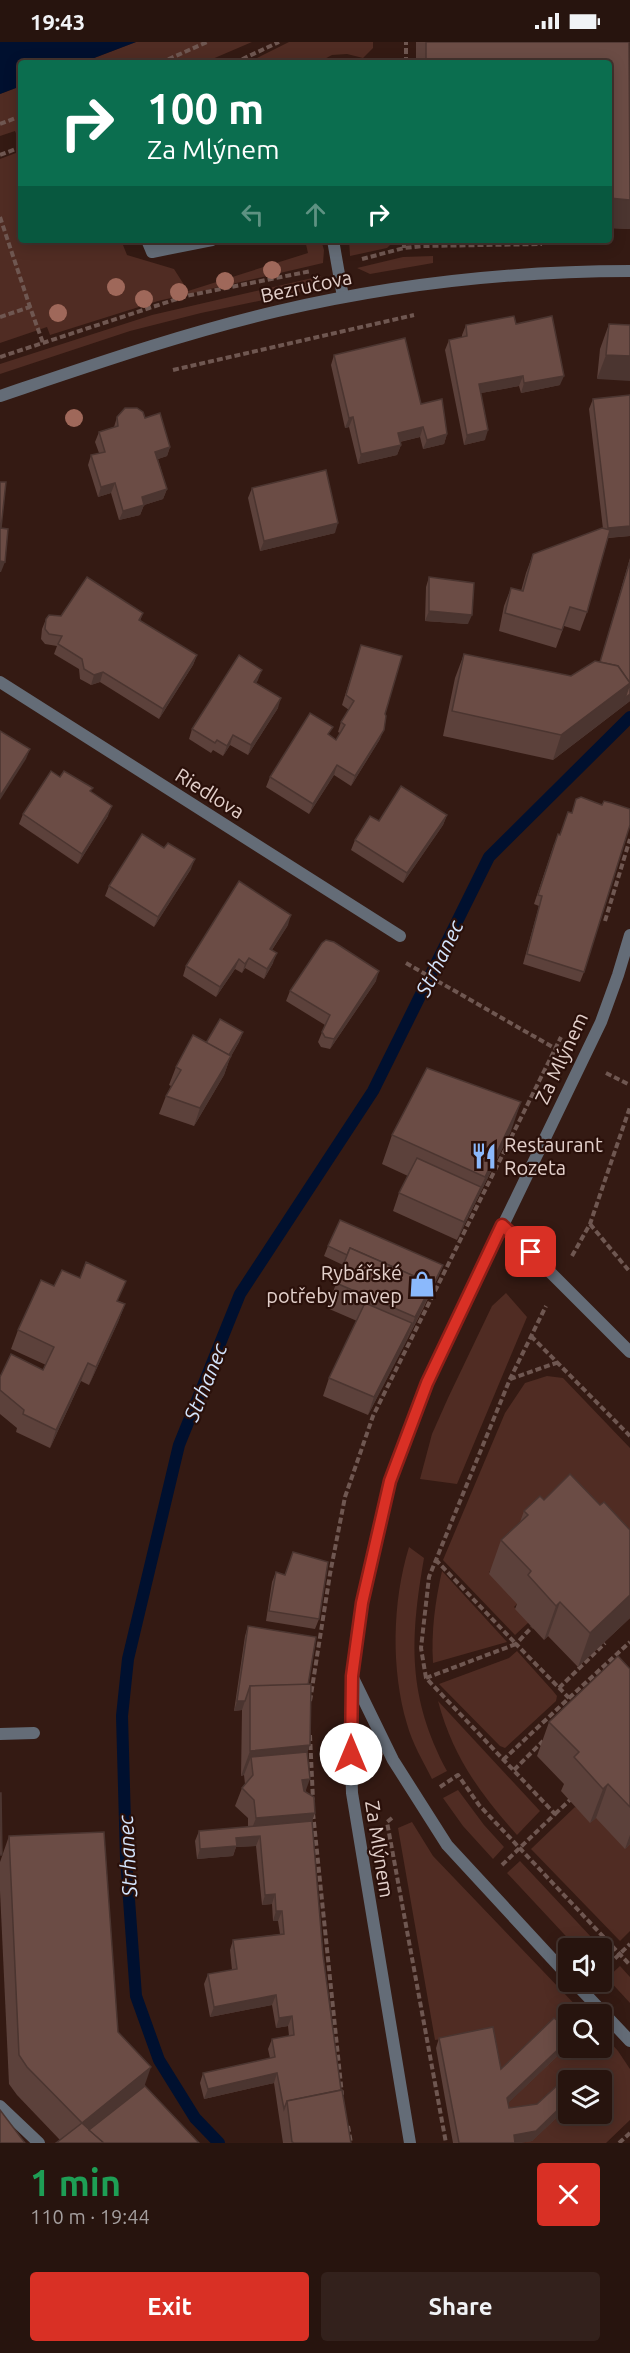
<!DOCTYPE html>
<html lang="en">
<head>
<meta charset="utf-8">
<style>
	body { margin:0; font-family:Ubuntu,sans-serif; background:#33211c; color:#f1f3f6; height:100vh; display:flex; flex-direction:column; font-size:22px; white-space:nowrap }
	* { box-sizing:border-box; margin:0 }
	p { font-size:20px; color:#a49e9e }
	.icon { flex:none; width:33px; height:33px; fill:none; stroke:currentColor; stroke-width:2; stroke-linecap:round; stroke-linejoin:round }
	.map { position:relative; height:2101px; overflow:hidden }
	.details { display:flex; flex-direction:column; background:#27140e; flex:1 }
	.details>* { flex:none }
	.top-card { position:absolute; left:18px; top:18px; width:594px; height:183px; border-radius:6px; box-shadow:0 3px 15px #0003,0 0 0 2px #43332e; background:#0b6e4f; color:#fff; overflow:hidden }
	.controls { position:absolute; left:558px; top:1896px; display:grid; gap:12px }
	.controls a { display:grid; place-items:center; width:54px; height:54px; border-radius:6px; background:#27140e; box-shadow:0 3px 15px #0003,0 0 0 2px #43332e; font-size:30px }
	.pin { position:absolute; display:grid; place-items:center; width:51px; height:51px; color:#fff; margin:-26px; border-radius:12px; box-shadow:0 3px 9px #0006 }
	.me { position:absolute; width:66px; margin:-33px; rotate:0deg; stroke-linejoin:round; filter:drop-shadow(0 0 4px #0008) }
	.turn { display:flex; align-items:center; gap:21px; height:126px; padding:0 30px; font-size:27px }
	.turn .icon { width:78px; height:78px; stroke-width:2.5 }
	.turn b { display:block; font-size:42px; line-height:51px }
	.lanes { display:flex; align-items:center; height:57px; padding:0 30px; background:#0003; justify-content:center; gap:30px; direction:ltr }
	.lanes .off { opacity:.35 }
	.round { display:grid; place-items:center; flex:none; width:63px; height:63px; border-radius:6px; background:#33211c }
	.overview { display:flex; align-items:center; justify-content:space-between; height:102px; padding:0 30px }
	h1 { font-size:36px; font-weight:700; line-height:45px; color:#1e9e55 }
	.button { display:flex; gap:12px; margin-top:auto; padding:12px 30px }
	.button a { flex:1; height:69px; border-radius:6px; background:#d93025; color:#fff; font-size:24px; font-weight:700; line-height:69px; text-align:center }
	.button a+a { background:#33211c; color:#f1f3f6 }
	.status { display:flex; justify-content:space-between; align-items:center; height:42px; padding:0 30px; background:#27140e; direction:ltr }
	.status svg { height:16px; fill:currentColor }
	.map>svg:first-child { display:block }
	.green { fill:#502c23 }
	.water { fill:#00102f }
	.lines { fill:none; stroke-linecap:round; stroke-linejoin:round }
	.stream { stroke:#00102f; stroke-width:12 }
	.path { stroke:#6f5751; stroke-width:4; stroke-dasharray:6 3; stroke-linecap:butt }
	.service { stroke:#646c77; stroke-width:12 }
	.minor { stroke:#646c77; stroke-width:12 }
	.tertiary { stroke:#646c77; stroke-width:12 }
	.tree { fill:#9f685a }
	.wall { fill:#5c413b }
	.shaded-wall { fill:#4b3530 }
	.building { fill:#6b4c45; stroke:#4b3530; stroke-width:1.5 }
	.route-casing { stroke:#8d1f18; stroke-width:15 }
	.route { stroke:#d93025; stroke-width:10 }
	.labels { text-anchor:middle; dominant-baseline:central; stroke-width:4.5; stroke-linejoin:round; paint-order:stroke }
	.street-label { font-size:20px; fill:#e3d0cb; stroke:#2a100a }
	.poi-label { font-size:20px; fill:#e3d0cb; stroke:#2a100a; text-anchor:start }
	.water-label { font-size:21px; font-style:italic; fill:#d4e5fe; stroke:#2a100a }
</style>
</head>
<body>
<div class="status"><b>19:43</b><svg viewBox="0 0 49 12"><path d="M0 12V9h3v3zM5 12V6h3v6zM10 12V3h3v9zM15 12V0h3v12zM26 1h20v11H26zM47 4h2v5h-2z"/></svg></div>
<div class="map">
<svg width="630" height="2101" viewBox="0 0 630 2101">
	<rect width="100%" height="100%" fill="#341a13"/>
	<g class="green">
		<polygon points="136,0 252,0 203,21 81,21"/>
		<polygon points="289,0 373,0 373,6 363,16 347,12 332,13 317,21 247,21"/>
		<polygon points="21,44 21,95 18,96 15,89 0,94 0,52"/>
		<polygon points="21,109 21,198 121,198 127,213 174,227 188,249 308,211 305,198 321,198 324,208 323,221 158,259 50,293 47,285 0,301 0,117"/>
		<polygon points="349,198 395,198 387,206 350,214"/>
		<polygon points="433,214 433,221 370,232 357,226 403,215"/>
		<polygon points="321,234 315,245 311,248 201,271 130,289 0,332 0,322 152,273"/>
		<polygon points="506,1251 527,1275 457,1442 420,1437 432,1392 448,1356 492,1264"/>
		<polygon points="547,1334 563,1336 630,1406 630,1538 559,1464 489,1530 518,1561 514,1565 529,1580 515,1593 443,1518 505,1371 525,1341"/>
		<path d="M409,1505l15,11c-14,81 -17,138 23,213l-15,8c-9,-18 -20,-36 -25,-55 -16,-54 -15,-122 2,-177z"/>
		<path d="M442,1529l65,71 -74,21c-2,-31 2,-61 9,-92z"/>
		<polygon points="517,1609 553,1649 557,1654 556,1659 505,1706 500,1704 439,1642 509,1616"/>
		<path d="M438,1659l102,110 -23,24c-38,-43 -64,-78 -79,-134z"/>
		<polygon points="458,1748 484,1783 504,1805 493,1817 463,1784 443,1756"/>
		<polygon points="575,1765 595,1775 630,1801 630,1889 620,1899 531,1807"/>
		<polygon points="412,1780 433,1814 584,1972 568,1972 568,1997 500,2030 491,1990 435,1998 398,1786"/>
		<polygon points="520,1819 607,1912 602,1917 602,1906 577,1906 507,1831"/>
		<polygon points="620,1924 630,1935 630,1961 607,1936"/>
		<polygon points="602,1991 618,2009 630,2027 630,2078 606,2101 522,2101 533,2098 568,2064 568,2072 602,2072 602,2038 568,2038 568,2058 506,2071 505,2064 568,2002 568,2006 602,2006"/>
	</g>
	<polygon class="water" points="0,0 136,0 81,21 21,21 21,44 0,52"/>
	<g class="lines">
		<polyline class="stream" points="219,2101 195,2076 159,2018 136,1954 126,1816 122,1674 128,1617 179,1403 240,1252 373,1049 489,815 630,675"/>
		<g class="path">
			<polyline points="160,21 207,0"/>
			<polyline points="234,21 279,0"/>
			<polyline points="406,21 406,0"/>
			<polyline points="0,82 21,74"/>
			<polyline points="0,113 21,105"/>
			<polyline points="0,175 30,265"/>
			<polyline points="404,206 404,198"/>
			<polyline points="362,217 404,206 423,204 542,202"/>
			<polyline points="0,275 30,265 43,301"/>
			<polyline points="0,315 186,254 311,229"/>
			<polyline points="173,328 414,273"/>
			<polyline points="605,879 630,797"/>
			<polyline points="406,921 556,1007"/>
			<polyline points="606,1031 630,1043"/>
			<polyline points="590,1182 630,1230"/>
			<polyline points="572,1214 590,1182 630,1065"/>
			<polyline points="531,1294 630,1394"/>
			<polyline points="510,1337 559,1320"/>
			<polyline points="426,1636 516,1602 436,1518"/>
			<polyline points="559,1646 605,1601"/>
			<polyline points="569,1656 630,1600"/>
			<polyline points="310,1659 330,1532 345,1455 373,1374 561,995"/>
			<polyline points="310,1693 313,1758"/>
			<polyline points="503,1718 569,1656 516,1602 532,1585"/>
			<polyline points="514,1728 543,1699"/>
			<polyline points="440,1745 458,1733 479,1763 630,1923"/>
			<polyline points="313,1771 342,2053"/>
			<polyline points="555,1772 572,1756"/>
			<polyline points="392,1776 387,1780 446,2101"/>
			<polyline points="502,1823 555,1772 426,1636 421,1606 429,1535 510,1337 546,1264"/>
			<polyline points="602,1929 630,1902"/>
			<polyline points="348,2084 351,2101"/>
			<polyline points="619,2101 630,2091"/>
		</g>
		<g class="service">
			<polyline points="147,198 152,210 212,198"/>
			<polyline points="333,198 343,255"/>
			<polyline points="0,1692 34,1691"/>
			<polyline points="0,2064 39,2101"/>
		</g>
		<g class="minor">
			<path d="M0,354c92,-31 184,-63 278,-85 116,-27 234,-40 352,-40"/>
			<polyline points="0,640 400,894"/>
			<polyline points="503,1183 630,1310"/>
			<polyline points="352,1634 393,1718 447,1803 568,1934"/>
			<polyline points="574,1940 630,1999"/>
		</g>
		<polyline class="tertiary" points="410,2101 352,1751 350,1692 352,1634 362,1561 390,1439 427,1341 601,980 618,933 630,893"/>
	</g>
	<g class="tree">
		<circle cx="272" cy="228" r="9"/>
		<circle cx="225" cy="239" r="9"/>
		<circle cx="116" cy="245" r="9"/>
		<circle cx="179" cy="250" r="9"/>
		<circle cx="144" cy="257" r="9"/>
		<circle cx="58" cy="271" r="9"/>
		<circle cx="74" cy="376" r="9"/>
	</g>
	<g class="wall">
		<polygon points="416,0 629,0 629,41 630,41 630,187 609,186 609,21 416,21"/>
		<polygon points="516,282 560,343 521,351 519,344 481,351 485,398 464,403 445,308 449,298 462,295 462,293 466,283"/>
		<polygon points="609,282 630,283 597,337 600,307"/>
		<polygon points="334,313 421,362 447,392 444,402 423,407 420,395 400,400 401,403 397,413 358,422 349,385 345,386 331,323"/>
		<polygon points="630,353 630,494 608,496 587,570 580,589 564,584 556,606 499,589 504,564 511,546 521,549 526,531 533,512 603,487 589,367 593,357"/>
		<polygon points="117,375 145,376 170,405 167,414 158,417 167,447 163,457 144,463 140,473 119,478 111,451 98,455 88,423 91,413 99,411 95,400 99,390 114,385"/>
		<polygon points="252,446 335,491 260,509 248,456"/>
		<polygon points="630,516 630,659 553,718 443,694 455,636 464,612 571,634 600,620"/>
		<polygon points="429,535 468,582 425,579 426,545"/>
		<polygon points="143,571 140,579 197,613 193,623 159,677 100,640 91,643 80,637 79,627 54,612 57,604 45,602 41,597 42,587 46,577 61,574"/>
		<polygon points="361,603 385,672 380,697 351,744 334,733 309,772 266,745 270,735 330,693 336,698 340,691 338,690 341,680 349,668 342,663"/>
		<polygon points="258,638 256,641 278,666 248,713 230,703 223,714 213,708 211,711 189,697 192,687"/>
		<polygon points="60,735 91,750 108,774 78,822 19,782 23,772"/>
		<polygon points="576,757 584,930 580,940 523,922 539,864 534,862 554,802 560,793 572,771"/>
		<polygon points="447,773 443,783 403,841 351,808 355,798 379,779"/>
		<polygon points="191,827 154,885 105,854 109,844"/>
		<polygon points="288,883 272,908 273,921 264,937 245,926 242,931 235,927 216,955 183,934 186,924"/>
		<polygon points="376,939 330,1007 321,1005 318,1000 325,983 286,959 290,949"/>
		<polygon points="243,990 239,1000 230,1016 224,1033 194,1084 159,1072 166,1054 171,1044 169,1043 176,1025 206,1001"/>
		<polygon points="511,1089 457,1198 393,1169 399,1151 408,1134 382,1122 392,1093"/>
		<polygon points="328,1204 443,1223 439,1233 423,1267 368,1373 323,1354 329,1336 357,1279 327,1266 343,1223 324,1214"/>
		<polygon points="54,1244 119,1259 125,1262 118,1280 89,1343 81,1339 50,1406 16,1390 17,1386 0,1372 0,1335 43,1328 46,1323 11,1307 18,1288"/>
		<polygon points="544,1458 600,1463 630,1488 630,1576 578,1625 548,1594 544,1598 515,1567 517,1562 489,1532 501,1498 520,1480 524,1469"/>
		<polygon points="276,1530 285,1533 319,1577 315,1587 266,1579 272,1540"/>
		<polygon points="248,1584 308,1643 307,1710 306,1750 315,1771 312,1779 323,1913 341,2048 351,2101 283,2101 274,2041 204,2057 200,2041 203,2031 270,2016 268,2007 272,1997 289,1994 288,1984 276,1986 272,1963 210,1975 204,1942 208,1932 232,1928 230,1908 233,1898 280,1892 278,1879 273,1879 272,1862 262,1863 256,1804 236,1805 233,1814 197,1817 195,1799 199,1789 248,1785 248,1776 235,1764 242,1746 245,1742 244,1733 241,1734 242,1668 234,1669 245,1594"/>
		<polygon points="630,1627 630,1802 625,1807 596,1776 590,1781 561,1749 564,1742 537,1714 549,1680"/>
		<polygon points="9,1794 118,1990 145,2044 60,2098 17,2053 9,2042 0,1849 0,1820"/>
		<polygon points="568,1987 568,2004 508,2061 509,2066 537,2062 568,2048 568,2065 532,2099 520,2101 453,2101 436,2006 439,1996 501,2027"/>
	</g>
	<g class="shaded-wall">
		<polygon points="609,156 630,158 630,187 609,186"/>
		<polygon points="606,313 630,314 630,339 597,337"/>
		<polygon points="523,334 519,344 476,352 479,342"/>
		<polygon points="564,334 560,343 521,351 524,341"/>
		<polygon points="353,375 349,385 345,386 349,376"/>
		<polygon points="423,385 420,395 394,401 398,391"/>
		<polygon points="488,388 485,398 464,403 467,393"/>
		<polygon points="447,392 444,402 423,407 427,398"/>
		<polygon points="401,403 397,413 358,422 361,412"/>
		<polygon points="170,405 167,414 152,419 155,410"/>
		<polygon points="115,441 111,451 98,455 101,445"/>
		<polygon points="167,447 163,457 144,463 140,473 119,478 123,469 142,455"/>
		<polygon points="338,481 335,491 260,509 264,499"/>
		<polygon points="630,484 630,494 604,496 608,486"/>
		<polygon points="0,519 5,520 1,530 0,530"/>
		<polygon points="429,569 472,573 468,582 425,579"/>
		<polygon points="197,613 193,623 159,677 163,667"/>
		<polygon points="262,628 258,638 251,650 254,640"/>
		<polygon points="103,630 100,640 91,643 94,633"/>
		<polygon points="630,641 630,659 553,718 561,693"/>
		<polygon points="281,656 278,666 248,713 251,703"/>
		<polygon points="384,688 380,697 351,744 355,734"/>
		<polygon points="233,693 230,703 223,714 227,704"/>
		<polygon points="30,707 26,717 0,758 0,754"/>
		<polygon points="337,723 334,733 309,772 313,762"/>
		<polygon points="112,764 108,774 78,822 82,812"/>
		<polygon points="447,773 443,783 403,841 407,831"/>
		<polygon points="195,817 191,827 154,885 158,875"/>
		<polygon points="291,873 288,883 266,917 270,907"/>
		<polygon points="277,911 273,921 264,937 267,927"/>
		<polygon points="249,916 245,926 242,931 245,922"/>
		<polygon points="239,917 235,927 216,955 220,945"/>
		<polygon points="379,929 376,939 330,1007 334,997"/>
		<polygon points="243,990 239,1000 230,1016 224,1033 194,1084 200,1066"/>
		<polygon points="521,1060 511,1089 457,1198 464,1180"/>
		<polygon points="443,1223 439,1233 406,1300 415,1275"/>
		<polygon points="125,1262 118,1280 89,1343 96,1325"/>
		<polygon points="412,1281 406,1300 368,1373 374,1355"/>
		<polygon points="88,1321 81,1339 50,1406 56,1388"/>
		<polygon points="630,1553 630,1576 578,1625 590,1591"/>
		<polygon points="560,1560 548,1594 544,1598 556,1564"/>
		<polygon points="237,1659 245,1659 242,1668 234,1669"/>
		<polygon points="310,1703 301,1728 251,1715 244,1733 241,1734 250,1709"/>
		<polygon points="310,1737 303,1756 302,1738"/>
		<polygon points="608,1742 596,1776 590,1781 603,1747"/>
		<polygon points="315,1771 308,1789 249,1794 256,1776"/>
		<polygon points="630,1793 630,1802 625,1807"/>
		<polygon points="260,1794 256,1804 236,1805 233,1814 197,1817 200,1807 236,1796"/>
		<polygon points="275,1852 272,1862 262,1863 265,1853"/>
		<polygon points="276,1869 282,1869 278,1879 273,1879"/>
		<polygon points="276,1953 272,1963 210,1975 214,1965"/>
		<polygon points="292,1974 288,1984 276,1986 279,1976"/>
		<polygon points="568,1998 568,2004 503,2066 507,2056"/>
		<polygon points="151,2025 141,2054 82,2101 82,2081"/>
		<polygon points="277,2031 274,2041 204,2057 208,2047"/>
		<polygon points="568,2058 568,2065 532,2099 520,2101 511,2101 514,2093"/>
	</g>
	<g class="building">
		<polygon points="426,0 629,0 630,158 609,156 609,21 426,21"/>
		<polygon points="514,274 516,282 552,274 564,334 524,341 523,334 479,342 488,388 467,393 449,298 467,294 466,283"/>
		<polygon points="609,282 630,283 630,314 606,313"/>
		<polygon points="405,296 421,362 442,357 447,392 427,398 423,385 398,391 401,403 361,412 353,375 349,376 334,313"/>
		<polygon points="630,353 630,484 608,486 593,357"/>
		<polygon points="125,366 137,366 143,370 145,376 160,371 170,405 155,410 167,447 142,455 144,463 123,469 115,441 101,445 91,413 105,410 99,390 118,384 117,375"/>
		<polygon points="326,428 338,481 264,499 252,446"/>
		<polygon points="0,440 6,440 1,486 8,487 5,520 0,519"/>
		<polygon points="602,486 610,488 587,570 570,565 562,588 505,571 511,546 523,549 533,512"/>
		<polygon points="630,519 630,641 618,624 600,620"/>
		<polygon points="87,535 143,571 139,578 197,613 163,667 103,630 94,633 84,627 82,617 58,602 62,594 49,592 45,587 46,577 49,573 61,574"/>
		<polygon points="429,535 474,541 472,573 429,569"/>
		<polygon points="361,603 402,614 385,672 386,674 384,688 355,734 337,723 313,762 270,735 310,671 333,685 328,692 336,698 345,683 341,680 354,659 346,653"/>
		<polygon points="464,612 571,634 595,619 618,624 630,641 561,693 452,669"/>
		<polygon points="239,613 262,628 254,640 281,656 251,703 233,693 227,704 217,698 215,701 192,687"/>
		<polygon points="630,641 630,652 625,656"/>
		<polygon points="0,689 30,707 0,754"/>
		<polygon points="51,729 60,735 64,729 93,746 90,749 112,764 82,812 23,772"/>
		<polygon points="401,744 447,773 407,831 355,798 370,774 379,779"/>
		<polygon points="581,755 602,763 604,759 612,761 630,767 630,783 584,930 527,912 542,854 538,853 558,792 560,793 568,770 572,771 576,757"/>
		<polygon points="142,792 164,806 168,801 195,817 158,875 109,844"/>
		<polygon points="239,839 291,873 270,907 277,911 267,927 249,916 245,922 239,917 220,945 186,924"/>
		<polygon points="326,898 334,900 379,929 334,997 325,995 322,990 330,973 290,949 322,901"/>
		<polygon points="220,977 243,990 229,1013 206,1001"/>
		<polygon points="193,993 231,1014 200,1066 166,1054 181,1028 176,1025"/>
		<polygon points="427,1026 521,1060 485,1135 392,1093"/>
		<polygon points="417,1116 481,1145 464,1180 399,1151"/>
		<polygon points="340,1178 443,1223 426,1257 432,1242 350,1206 347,1213 328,1204"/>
		<polygon points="350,1206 432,1242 415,1275 336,1241"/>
		<polygon points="86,1220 126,1239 117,1259 125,1262 96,1325 88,1321 56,1388 23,1372 24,1368 0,1348 0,1335 11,1312 43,1328 54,1305 18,1288 41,1238 54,1244 62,1228 80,1236"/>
		<polygon points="365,1261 412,1281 374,1355 329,1336"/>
		<polygon points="570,1432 600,1463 604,1460 630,1488 630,1553 590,1591 560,1560 556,1564 528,1533 531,1529 501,1498 528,1473 524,1469 540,1454 544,1458"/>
		<polygon points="293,1510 328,1520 319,1577 269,1569 276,1530 285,1533"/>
		<polygon points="248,1584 316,1595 308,1643 250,1644 245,1659 237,1659"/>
		<polygon points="618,1614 630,1627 630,1765 608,1742 603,1747 574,1715 579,1710 549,1680"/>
		<polygon points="311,1642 310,1703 250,1709 250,1644"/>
		<polygon points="307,1710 310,1737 302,1738 304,1749 314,1755 315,1771 256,1776 254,1758 242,1746 253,1733 251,1715"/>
		<polygon points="0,1751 1,1751 2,1813 0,1813"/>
		<polygon points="312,1779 323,1913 341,2048 287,2059 284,2067 277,2031 208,2047 203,2031 275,2015 272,1997 294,1993 292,1974 279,1976 276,1953 214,1965 208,1932 237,1927 233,1898 284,1892 282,1869 276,1869 275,1852 265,1853 260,1794 236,1796 237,1804 200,1807 199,1789"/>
		<polygon points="104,1790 118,1990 151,2025 82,2081 104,2101 56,2101 82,2081 27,2025 19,2013 9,1794"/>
		<polygon points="554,1976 568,1987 568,1998 507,2056 509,2066 537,2062 561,2040 568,2048 568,2058 536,2089 514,2093 515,2101 459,2101 439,1996 493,1985 501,2027"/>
		<polygon points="145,2044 199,2101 104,2101 89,2088"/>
		<polygon points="342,2048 351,2101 294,2101 292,2100 287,2059"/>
		<polygon points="0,2068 25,2101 0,2101"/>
	</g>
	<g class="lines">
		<g class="route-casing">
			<polyline id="route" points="351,1712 352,1634 362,1561 390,1439 427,1341 502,1183 531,1210"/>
		</g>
		<use href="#route" class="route"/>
	</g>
	<defs>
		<g id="restaurant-bare" transform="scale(2.07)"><path d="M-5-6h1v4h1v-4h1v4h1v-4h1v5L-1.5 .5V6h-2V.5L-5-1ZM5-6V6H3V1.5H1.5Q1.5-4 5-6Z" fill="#8bb9fc" stroke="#2a100a" stroke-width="2.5" paint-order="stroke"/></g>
		<g id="shop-bare" transform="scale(2.07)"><path d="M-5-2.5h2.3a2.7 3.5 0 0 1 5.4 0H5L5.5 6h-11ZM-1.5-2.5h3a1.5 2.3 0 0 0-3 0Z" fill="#8bb9fc" stroke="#2a100a" stroke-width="2.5" paint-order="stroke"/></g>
	</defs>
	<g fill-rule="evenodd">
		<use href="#restaurant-bare" x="484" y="1114"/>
		<use href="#shop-bare" x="422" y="1242"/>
	</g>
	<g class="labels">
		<g class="street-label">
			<text transform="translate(306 244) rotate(-12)">Bezručova</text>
			<text transform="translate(210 751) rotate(32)">Riedlova</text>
			<text transform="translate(561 1016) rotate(-65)">Za Mlýnem</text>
			<text transform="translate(380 1807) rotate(81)">Za Mlýnem</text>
		</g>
		<g class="poi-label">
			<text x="504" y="1102">Restaurant<tspan x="504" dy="23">Rozeta</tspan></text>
			<text x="402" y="1230" text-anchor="end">Rybářské<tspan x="402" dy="23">potřeby mavep</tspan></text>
		</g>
		<g class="water-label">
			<text transform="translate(439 916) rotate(-64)">Strhanec</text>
			<text transform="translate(205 1340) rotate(-68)">Strhanec</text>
			<text transform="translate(127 1814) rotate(-93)">Strhanec</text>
		</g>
	</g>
</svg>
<div class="controls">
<a><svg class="icon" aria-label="sound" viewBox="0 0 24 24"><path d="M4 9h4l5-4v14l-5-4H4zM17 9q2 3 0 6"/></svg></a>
<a><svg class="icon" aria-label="search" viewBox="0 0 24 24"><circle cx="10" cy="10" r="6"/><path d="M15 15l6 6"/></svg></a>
<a><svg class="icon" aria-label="layers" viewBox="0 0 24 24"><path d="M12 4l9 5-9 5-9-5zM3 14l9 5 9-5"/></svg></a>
</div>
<div class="pin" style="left:531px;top:1210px;background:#d93025"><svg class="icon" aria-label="arrive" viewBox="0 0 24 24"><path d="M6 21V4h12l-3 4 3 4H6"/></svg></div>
<svg class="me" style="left:351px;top:1712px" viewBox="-20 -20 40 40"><circle r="19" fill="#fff"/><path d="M0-13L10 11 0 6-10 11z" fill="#d93025"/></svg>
<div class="top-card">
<div class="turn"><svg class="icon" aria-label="right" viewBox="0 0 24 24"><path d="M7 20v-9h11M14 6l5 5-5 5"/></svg><div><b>100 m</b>Za Mlýnem</div></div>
<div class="lanes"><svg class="icon off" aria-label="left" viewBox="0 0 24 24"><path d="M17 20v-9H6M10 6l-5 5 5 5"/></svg><svg class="icon off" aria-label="ahead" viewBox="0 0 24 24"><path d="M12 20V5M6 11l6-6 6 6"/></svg><svg class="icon" aria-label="right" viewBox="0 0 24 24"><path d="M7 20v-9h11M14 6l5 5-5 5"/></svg></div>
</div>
</div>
<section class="details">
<div class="overview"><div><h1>1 min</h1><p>110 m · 19:44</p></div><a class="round" style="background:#d93025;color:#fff"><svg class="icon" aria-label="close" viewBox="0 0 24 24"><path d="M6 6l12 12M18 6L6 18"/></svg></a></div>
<div class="button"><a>Exit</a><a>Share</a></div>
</section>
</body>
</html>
